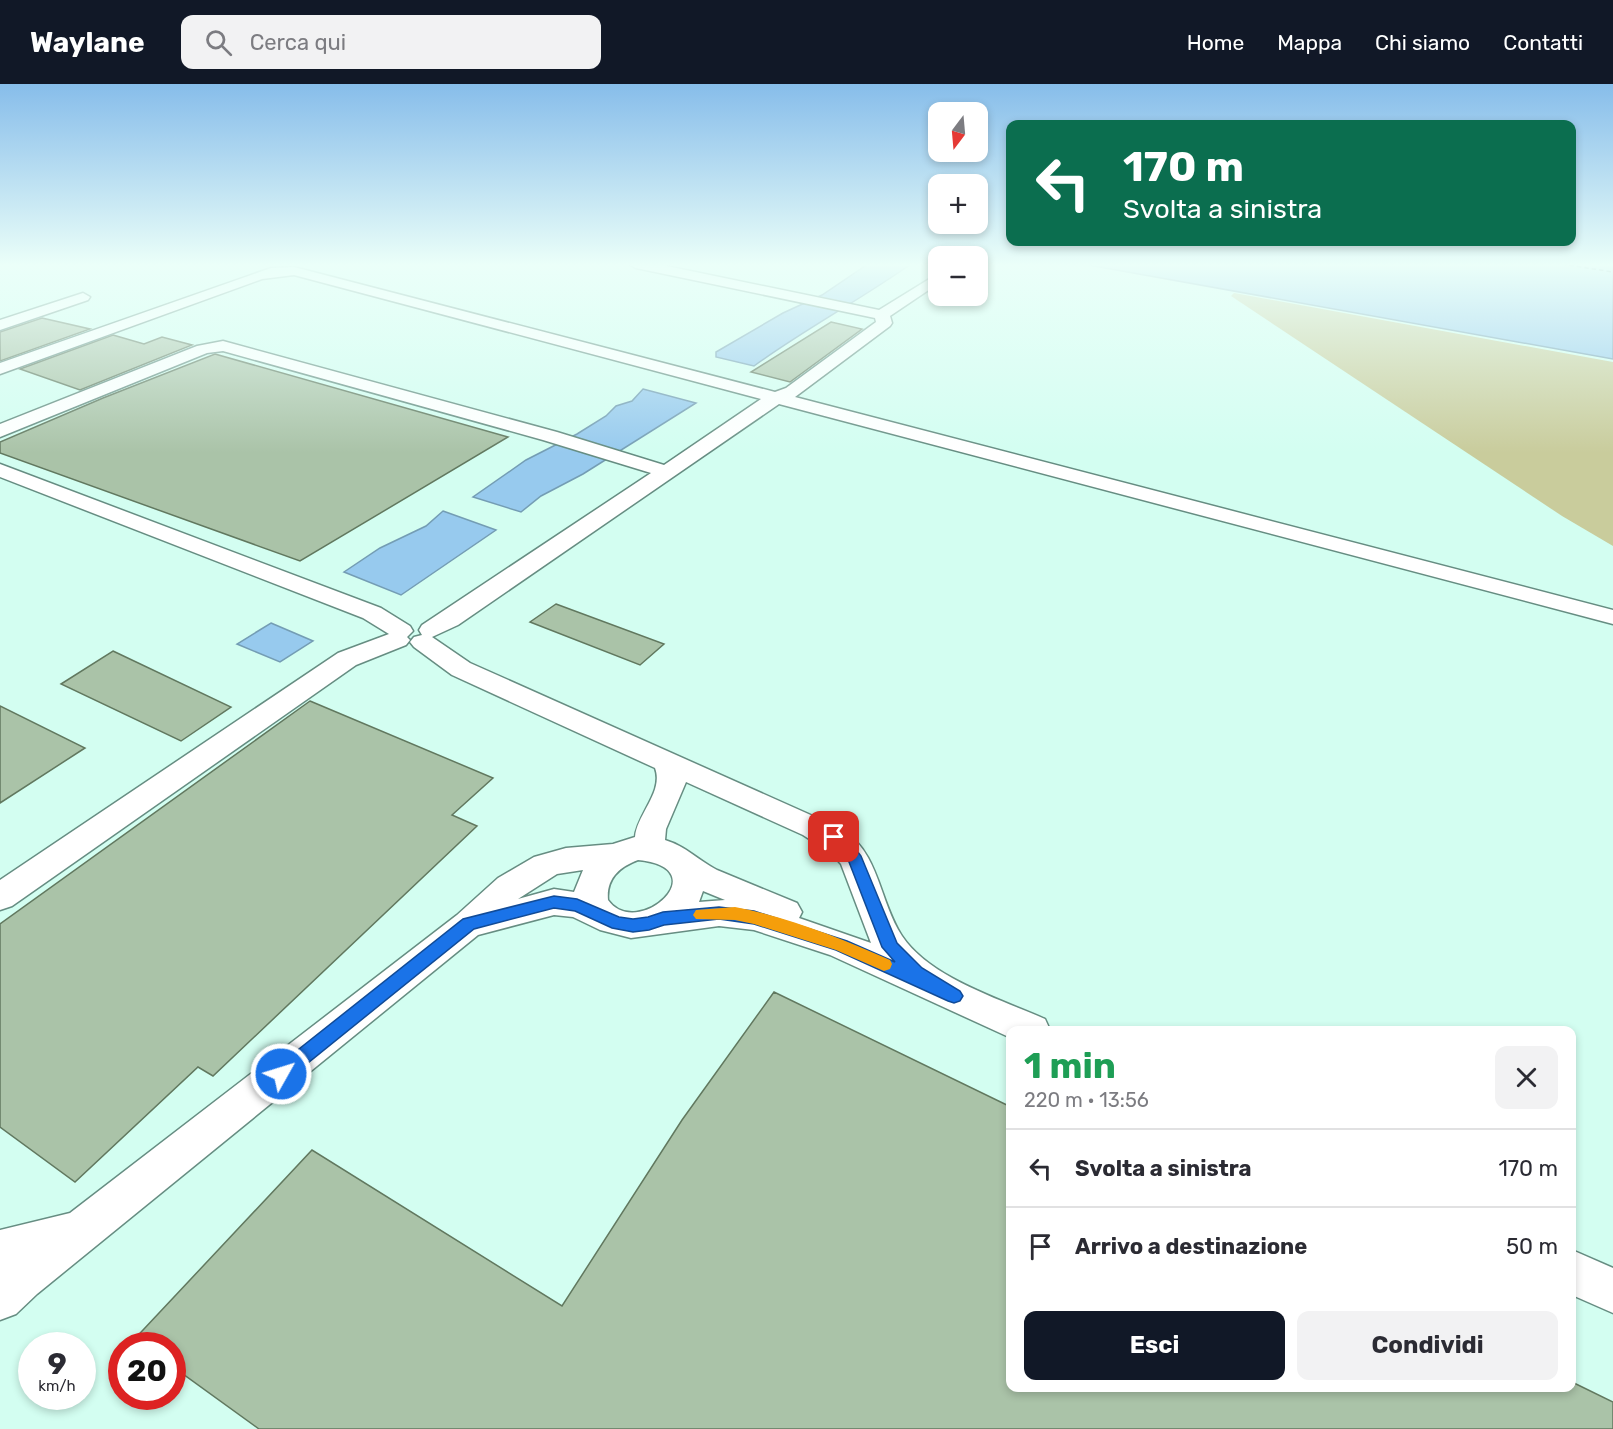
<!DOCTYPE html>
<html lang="it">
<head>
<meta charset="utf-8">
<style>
	body { margin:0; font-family:Rubik,sans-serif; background:#f2f2f3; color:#2b2b33; height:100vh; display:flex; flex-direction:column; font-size:22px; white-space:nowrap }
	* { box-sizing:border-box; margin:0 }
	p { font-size:20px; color:#7c7c81 }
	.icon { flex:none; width:33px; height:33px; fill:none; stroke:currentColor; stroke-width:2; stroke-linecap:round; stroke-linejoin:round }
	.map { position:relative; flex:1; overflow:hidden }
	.panel { position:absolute; left:1006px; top:942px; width:570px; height:366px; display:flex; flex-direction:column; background:#fff; border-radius:12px; box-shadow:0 3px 9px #0003 }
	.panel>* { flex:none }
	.hud { position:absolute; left:1006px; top:36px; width:570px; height:126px; border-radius:12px; box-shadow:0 3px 9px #0003; background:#0b6e4f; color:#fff; overflow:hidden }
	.needle { width:39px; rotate:196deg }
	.fabs { position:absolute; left:928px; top:18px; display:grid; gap:12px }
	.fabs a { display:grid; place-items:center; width:60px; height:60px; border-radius:12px; background:#fff; box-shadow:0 3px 9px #0003; font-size:30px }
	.speed { position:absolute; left:18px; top:1248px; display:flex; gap:12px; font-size:30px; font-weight:700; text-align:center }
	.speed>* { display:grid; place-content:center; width:78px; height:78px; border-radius:50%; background:#fff; box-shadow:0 3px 9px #0003; line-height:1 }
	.speed small { font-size:15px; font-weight:400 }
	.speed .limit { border:9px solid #d22; background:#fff; color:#111 }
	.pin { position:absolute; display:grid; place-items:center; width:51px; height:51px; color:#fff; margin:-26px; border-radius:12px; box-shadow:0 3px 9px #0006 }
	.me { position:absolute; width:66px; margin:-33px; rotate:51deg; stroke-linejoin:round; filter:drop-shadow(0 0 4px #0008) }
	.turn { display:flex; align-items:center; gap:21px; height:126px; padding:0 18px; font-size:27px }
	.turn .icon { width:78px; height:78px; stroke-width:2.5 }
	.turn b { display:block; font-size:42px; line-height:51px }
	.round { display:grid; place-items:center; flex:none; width:63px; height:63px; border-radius:12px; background:#f2f2f3 }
	.summary { display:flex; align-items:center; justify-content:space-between; height:102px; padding:0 18px }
	h1 { font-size:36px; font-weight:700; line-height:45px; color:#1e9e55 }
	.cta { display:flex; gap:12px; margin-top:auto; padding:12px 18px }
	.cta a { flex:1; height:69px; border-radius:12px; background:#111827; color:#fff; font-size:24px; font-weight:700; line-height:69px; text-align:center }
	.cta a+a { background:#f2f2f3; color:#2b2b33 }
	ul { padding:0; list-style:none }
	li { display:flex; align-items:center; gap:18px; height:78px; padding:0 18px; border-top:2px solid #e1e1e2 }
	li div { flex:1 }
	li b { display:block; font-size:22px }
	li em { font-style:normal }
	header { display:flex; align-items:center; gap:36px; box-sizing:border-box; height:84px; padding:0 30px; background:#111827; color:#fff }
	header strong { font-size:28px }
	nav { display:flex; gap:33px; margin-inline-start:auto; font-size:21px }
	.search { width:420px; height:54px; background:#f2f2f3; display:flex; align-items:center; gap:15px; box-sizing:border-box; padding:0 21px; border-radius:12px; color:#7c7c81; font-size:22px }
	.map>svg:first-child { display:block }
	.green { fill:#c9cc9c }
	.water { fill:#97caee; stroke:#749db4; stroke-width:1.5 }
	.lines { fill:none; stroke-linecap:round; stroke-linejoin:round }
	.ferry { stroke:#032e46; stroke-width:1.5; stroke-dasharray:4.5 3; stroke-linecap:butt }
	.building { fill:#aac3a8; stroke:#61785f; stroke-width:1.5 }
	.minor-casing { stroke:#668d82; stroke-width:3 }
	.minor { fill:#fff; fill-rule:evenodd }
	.route { fill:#1a73e8; stroke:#114b97; stroke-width:1.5 }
	.slow { fill:#f59e0b }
</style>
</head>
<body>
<header>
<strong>Waylane</strong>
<div class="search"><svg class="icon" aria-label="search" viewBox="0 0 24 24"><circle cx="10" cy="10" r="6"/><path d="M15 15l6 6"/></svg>Cerca qui</div>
<nav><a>Home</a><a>Mappa</a><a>Chi siamo</a><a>Contatti</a></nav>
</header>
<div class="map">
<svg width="1613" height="1345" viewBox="0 0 1613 1345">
	<rect width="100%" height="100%" fill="#d3fef1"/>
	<polygon class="green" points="1234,209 1613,278 1613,462 1562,432 1231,212"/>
	<g class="water">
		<path d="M868,180h43c-51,36 -106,65 -157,102l-38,-9v-5l67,-39 39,-18z"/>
		<polygon points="1083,180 1613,180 1613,275"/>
		<polygon points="643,305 696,319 583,390 541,412 521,428 473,413 526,376 577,350 606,332 616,322 632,317"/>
		<polygon points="443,427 496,446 401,511 344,488 380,464 426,442"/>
		<polygon points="271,539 313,557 280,578 237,560"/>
	</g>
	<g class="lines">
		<polyline class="ferry" points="1562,180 1613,188"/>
	</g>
	<g class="building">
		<polygon points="42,234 90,245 0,277 0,248"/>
		<polygon points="831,238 862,245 790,298 751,288"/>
		<polygon points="113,251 144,260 162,253 192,261 80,306 20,285"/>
		<polygon points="215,270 508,353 300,477 0,369 0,358 103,314"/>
		<polygon points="556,520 664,560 640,581 530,538"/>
		<polygon points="113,567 231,623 181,657 61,600"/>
		<polygon points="310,617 493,694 452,731 477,742 213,992 198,983 75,1098 0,1043 0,840"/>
		<polygon points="0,622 85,664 0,719"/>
		<polygon points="774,908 1011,1023 1011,1304 1572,1304 1572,1298 1613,1318 1613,1345 259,1345 172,1282 172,1262 128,1262 312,1066 562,1222 682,1036"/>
	</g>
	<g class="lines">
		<g class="minor-casing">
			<g id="minor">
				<path d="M629,180h28l222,46 60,-37v10l-49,33 2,7 -2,3 -95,71 818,213v14l-834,-220 -321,221 -26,12 38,26 372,166c38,25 37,72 60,107 28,42 98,63 143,83l5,11h-39v8l-181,-83 -76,-25 -35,-4 -88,12 -31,-8 -27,-13 -19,-2 -76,20 -441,359 -21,20 -16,6v-90l70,-17 387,-298 41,-37 36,-21 32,-9 47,-4 22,-7c2,-23 29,-45 20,-69l-203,-93 -38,-28 -4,-5 4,-5 8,-2 -3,-5 3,-5 229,-152 -108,-33 -320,-89 -16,2 -207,84v-13l197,-78 26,-5 334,91 107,33 97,-66 -467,-124 -32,4 -262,95v-11l271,-95 23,-1 481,125 11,-4 90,-66 -1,-4 -239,-50zM686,698l117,53 28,18 10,11 30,79 -72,-25 3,-6 -5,-9 -80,-33c-18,-9 -31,-24 -52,-30l1,-11zM638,776c81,8 -1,81 -30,40 -2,-21 11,-33 30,-40zM583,786l-9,22 -20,-3 -36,10 39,-25zM703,807l22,9 -26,2z"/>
				<polygon points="83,209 90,213 88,216 0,246 0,236"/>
				<polygon points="0,380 381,524 410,542 413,547 407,553 410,556 406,561 356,581 12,822 0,826 0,796 338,569 389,550 363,534 0,393"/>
				<polygon points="1572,1166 1613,1184 1613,1229 1572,1211"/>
			</g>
		</g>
		<use href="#minor" class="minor"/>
	</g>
	<linearGradient id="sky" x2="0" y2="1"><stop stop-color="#87bdea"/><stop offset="0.49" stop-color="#ebfff9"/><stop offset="1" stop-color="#ebfff9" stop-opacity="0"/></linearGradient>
	<rect width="1613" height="369" fill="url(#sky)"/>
	<polygon class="route" points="834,747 852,760 861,772 897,859 922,884 960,907 963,912 960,917 954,919 948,917 836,866 754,840 719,835 664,841 649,846 633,848 612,844 575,827 554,824 474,845 288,995 281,998 275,995 272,990 275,984 463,835 554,812 577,815 619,833 633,835 648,833 663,828 719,823 754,827 847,857 895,878 882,863 849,778 826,753 828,749"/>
	<path class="slow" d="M735,823c53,10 105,31 155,53l2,4 -2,5 -6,2 -48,-21 -82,-26 -19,-4 -39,-1 -3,-4 3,-5z"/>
</svg>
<div class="fabs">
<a><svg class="needle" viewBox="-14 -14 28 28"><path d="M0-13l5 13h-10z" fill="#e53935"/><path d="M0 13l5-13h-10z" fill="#7c7c81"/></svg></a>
<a>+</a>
<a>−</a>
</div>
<div class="speed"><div>9<small>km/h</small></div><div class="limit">20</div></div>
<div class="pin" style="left:834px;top:753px;background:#d93025"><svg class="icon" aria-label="arrive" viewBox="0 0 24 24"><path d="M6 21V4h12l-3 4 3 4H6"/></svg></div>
<svg class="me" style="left:281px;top:990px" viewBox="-20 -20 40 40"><circle r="17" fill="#1a73e8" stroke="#fff" stroke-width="3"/><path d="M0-11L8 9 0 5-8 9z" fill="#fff"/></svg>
<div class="hud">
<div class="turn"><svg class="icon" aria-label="left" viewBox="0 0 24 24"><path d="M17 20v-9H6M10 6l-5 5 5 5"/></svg><div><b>170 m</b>Svolta a sinistra</div></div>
</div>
<section class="panel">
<div class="summary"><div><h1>1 min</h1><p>220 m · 13:56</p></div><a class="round"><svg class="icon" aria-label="close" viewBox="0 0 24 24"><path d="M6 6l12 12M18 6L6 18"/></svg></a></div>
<ul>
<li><svg class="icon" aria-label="left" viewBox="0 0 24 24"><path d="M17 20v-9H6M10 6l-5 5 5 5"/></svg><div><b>Svolta a sinistra</b></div><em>170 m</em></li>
<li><svg class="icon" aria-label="arrive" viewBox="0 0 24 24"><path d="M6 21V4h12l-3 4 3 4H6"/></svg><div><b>Arrivo a destinazione</b></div><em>50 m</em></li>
</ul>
<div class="cta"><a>Esci</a><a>Condividi</a></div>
</section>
</div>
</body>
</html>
